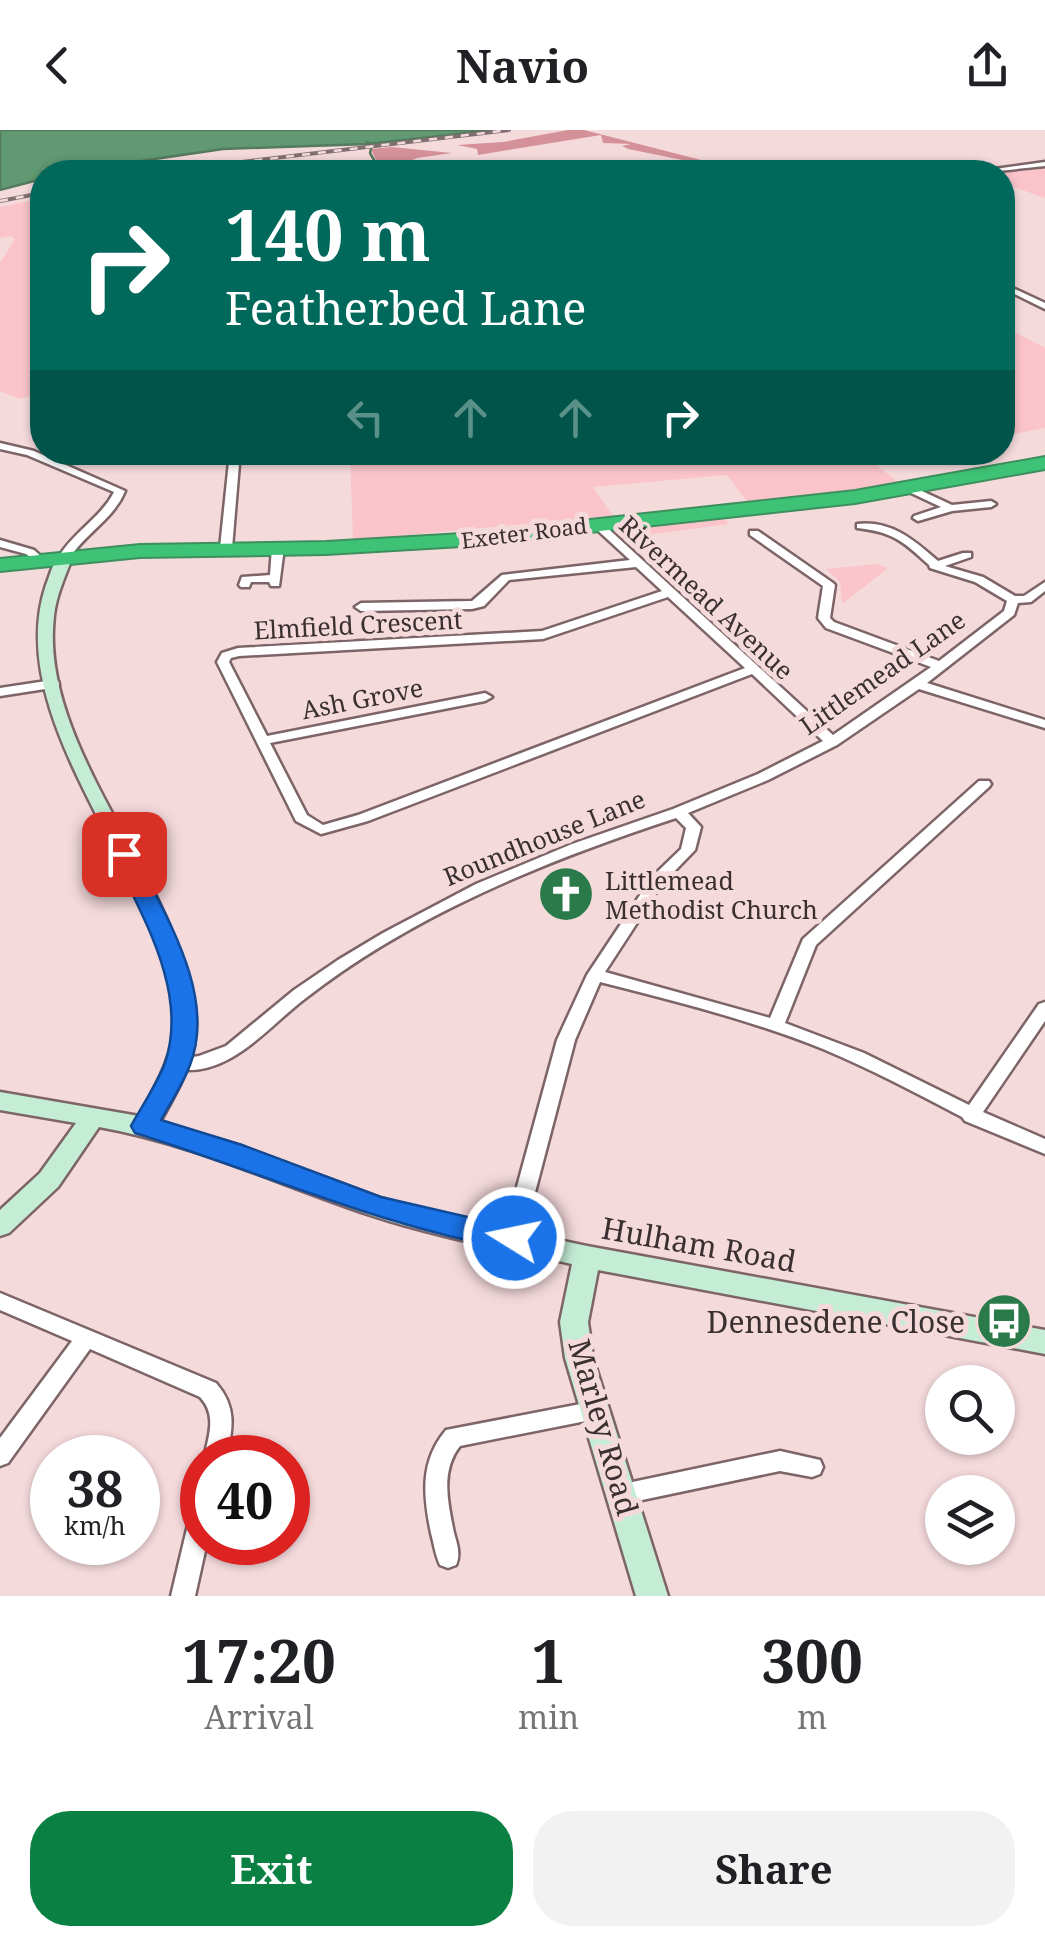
<!DOCTYPE html>
<html lang="en">
<head>
<meta charset="utf-8">
<style>
	body { margin:0; font-family:"Noto Serif",serif; background:#f2f2f2; color:#202124; height:100vh; display:flex; flex-direction:column; font-size:38px; white-space:nowrap }
	* { box-sizing:border-box; margin:0 }
	p { font-size:32px; color:#757577 }
	.icon { flex:none; width:55px; height:55px; fill:none; stroke:currentColor; stroke-width:2; stroke-linecap:round; stroke-linejoin:round }
	.map { position:relative; height:1466px; overflow:hidden }
	.details { display:flex; flex-direction:column; background:#fff; flex:1 }
	.details>* { flex:none }
	.guide { position:absolute; left:30px; top:30px; width:985px; height:305px; border-radius:40px; box-shadow:0 2px 8px #0004; background:#00695c; color:#fff; overflow:hidden }
	.buttons { position:absolute; left:925px; top:1235px; display:grid; gap:20px }
	.buttons a { display:grid; place-items:center; width:90px; height:90px; border-radius:50%; background:#fff; box-shadow:0 2px 8px #0004; font-size:50px }
	.speed { position:absolute; left:30px; top:1305px; display:flex; gap:20px; font-size:50px; font-weight:700; text-align:center }
	.speed>* { display:grid; place-content:center; width:130px; height:130px; border-radius:50%; background:#fff; box-shadow:0 2px 8px #0004; line-height:1 }
	.speed small { font-size:25px; font-weight:400 }
	.speed .limit { border:15px solid #d22; background:#fff; color:#111 }
	.pin { position:absolute; display:grid; place-items:center; width:85px; height:85px; color:#fff; margin:-42px; border-radius:20px; box-shadow:0 5px 15px #0006 }
	.me { position:absolute; width:110px; margin:-55px; rotate:280deg; stroke-linejoin:round; filter:drop-shadow(0 0 8px #0008) }
	.turn { display:flex; align-items:center; gap:35px; height:210px; padding:0 30px; font-size:45px }
	.turn .icon { width:130px; height:130px; stroke-width:2.5 }
	.turn b { display:block; font-size:70px; line-height:85px }
	.lanes { display:flex; align-items:center; height:95px; padding:0 30px; background:#0003; justify-content:center; gap:50px; direction:ltr }
	.lanes .off { opacity:.35 }
	.eta { display:flex; justify-content:space-evenly; align-items:center; height:170px; text-align:center }
	.eta b { font-size:60px; font-weight:700; line-height:70px }
	.primary-button { display:flex; gap:20px; margin-top:auto; padding:20px 30px }
	.primary-button a { flex:1; height:115px; border-radius:40px; background:#0b8043; color:#fff; font-size:40px; font-weight:700; line-height:115px; text-align:center }
	.primary-button a+a { background:#f2f2f2; color:#202124 }
	header { display:flex; justify-content:space-between; align-items:center; height:130px; padding:0 30px; background:#fff; font-size:45px; font-weight:700 }
	.map>svg:first-child { display:block }
	.green { fill:#fac4ca }
	.forest { fill:#d5919a }
	.water { fill:#609972; stroke:#557a5e; stroke-width:2.5 }
	.lines { fill:none; stroke-linecap:round; stroke-linejoin:round }
	.stream { stroke:#557a5e; stroke-width:2.5 }
	.street-casing { stroke:#7c6467; stroke-width:5 }
	.secondary-casing { stroke:#7c6467; stroke-width:5 }
	.highway-casing { stroke:#3d8f5d; stroke-width:4 }
	.street { fill:#fff; fill-rule:evenodd }
	.secondary { fill:#c5edd6; fill-rule:evenodd }
	.highway { fill:#3ec275; fill-rule:evenodd }
	.rail-casing { stroke:#806f71; stroke-width:4 }
	.rail { stroke:#f5dadc; stroke-width:2.5; stroke-dasharray:8; stroke-linecap:butt }
	.route { fill:#1a73e8; stroke:#114b97; stroke-width:2.5 }
	.labels { text-anchor:middle; dominant-baseline:central; stroke-width:10; stroke-linejoin:round; paint-order:stroke }
	.far-street-label { font-size:22px; fill:#3b3031; stroke:#f5dadc }
	.street-label { font-size:25px; fill:#3b3031; stroke:#f5dadc }
	.poi-label { font-size:25px; fill:#3b3031; stroke:#f5dadc; text-anchor:start }
	.near-street-label { font-size:30px; fill:#3b3031; stroke:#f5dadc }
	.near-poi-label { font-size:30px; fill:#3b3031; stroke:#f5dadc; text-anchor:end }
</style>
</head>
<body>
<header><svg class="icon" aria-label="back" viewBox="0 0 24 24"><path d="M15 5l-7 7 7 7"/></svg>Navio<svg class="icon" aria-label="share" viewBox="0 0 24 24"><path d="M12 15V3M7 8l5-5 5 5M5 13v7h14v-7"/></svg></header>
<div class="map">
<svg width="1045" height="1466" viewBox="0 0 1045 1466">
	<rect width="100%" height="100%" fill="#f5dadc"/>
	<g class="green">
		<polygon points="273,30 353,42 188,42"/>
		<polygon points="1045,36 1045,68 1003,53 1002,42 985,42"/>
		<polygon points="42,68 42,261 21,269 0,261 0,133 15,109 11,106 0,108 0,77"/>
		<polygon points="1003,196 1045,218 1045,298 1003,306"/>
		<polygon points="350,323 916,323 871,331 902,355 748,373 727,345 593,357 613,386 353,410"/>
		<polygon points="721,386 730,394 637,406 628,408 627,415 615,402 620,398"/>
		<polygon points="877,434 888,438 842,474 840,452 826,439"/>
	</g>
	<g class="forest">
		<polygon points="568,0 584,0 748,42 708,42 707,35 628,19 622,16 631,14 603,13 601,5 478,25 477,19 457,15 503,12"/>
		<polygon points="392,17 452,23 417,28 399,36 403,42 369,42 371,31 376,30 371,19"/>
	</g>
	<polygon class="water" points="0,0 495,0 368,14 223,19 67,42 42,42 42,49 0,60"/>
	<g class="lines">
		<polyline class="stream" points="367,12 372,14 370,23 381,42"/>
		<g class="street-casing">
			<g id="street">
				<polygon points="1045,32 1045,36 989,42 973,42"/>
				<polygon points="1002,153 1045,173 1045,179 1002,158"/>
				<path d="M0,313l34,8 91,40c-11,28 -41,43 -57,69h-8l-2,-2c15,-26 43,-40 56,-66l-87,-37 -27,-6z"/>
				<polygon points="230,322 240,322 232,418 226,421 220,418"/>
				<polygon points="911,356 952,375 991,371 996,374 991,377 952,381 918,391 913,388 914,386 941,377 907,361 907,357"/>
				<path d="M597,391l4,1 232,213 98,-68 -105,-39 -8,-10 5,-32 -73,-51v-4h8l75,52 2,2 -5,33 4,4 105,39 65,-50 3,-10 -32,-19 -45,-14 -1,-3c-26,-24 -36,-33 -72,-37v-4c34,-4 57,16 81,37l25,-8h8v4l-26,9 38,11 32,19h9l21,-14v9l-14,11 -13,1 -4,12 -87,68 118,37v8l-126,-39 -82,56 -69,35 -80,33 13,14 -6,23 -32,33 -58,89 165,46 33,-79 176,-158h10l2,3 -2,3 -173,158 -31,78 79,30 105,52 70,-101 6,-2v19l-62,91 62,27v15l-80,-33 -3,-4c-46,-24 -91,-48 -139,-68 -72,-29 -148,-48 -223,-67l-25,58 -52,198 -3,5 -7,3 -7,-3 -3,-5 54,-198 30,-65 65,-98 29,-28 5,-21 -10,-10c-131,43 -265,97 -374,183 -37,29 -77,80 -130,67l-3,-4 3,-4 27,-4 27,-10 68,-56 44,-30 45,-27 93,-49 96,-40 101,-35 85,-35 65,-33 -71,-67 -384,147 -47,13 -25,-13 -79,-159 5,-9 16,-5 304,-17 120,-40 -26,-24 -127,13 -25,26 -12,3 -111,2 -6,-4 6,-4 111,-2 30,-26 128,-15 -37,-34v-4zM668,467l77,71 -387,147 -35,10 -16,-10 -37,-72 215,-42 7,-4 -7,-4 -218,43 -38,-74 2,-4 8,-2 304,-17z"/>
				<polygon points="0,410 34,420 45,430 39,433 26,424 0,417"/>
				<polygon points="278,415 284,418 279,456 271,456 269,452 251,452 249,457 241,457 239,455 242,447 270,445 272,418"/>
				<polygon points="53,550 58,551 59,554 58,557 0,566 0,558"/>
				<path d="M0,1163l216,90c21,24 17,46 10,75h-22c5,-23 13,-43 -4,-61l-110,-48 -82,114 -8,3v-28l72,-97 -72,-31z"/>
				<path d="M596,1271l8,2 3,7 -3,7 -8,2 -136,27c-20,25 -12,57 -6,87 3,11 7,21 2,32l-8,3 -8,-3c-5,-11 -6,-21 -9,-32 -8,-38 -11,-72 15,-103z"/>
				<polygon points="780,1321 820,1330 823,1337 820,1344 812,1347 780,1341 623,1374 615,1371 612,1364 615,1357 623,1354"/>
				<polygon points="202,1371 202,1412 207,1412 195,1466 171,1466 191,1382 194,1375"/>
			</g>
		</g>
		<g class="secondary-casing">
			<path id="secondary" d="M64,423l8,5c-7,19 -16,38 -18,58 -14,118 97,237 129,347 7,24 16,49 12,75 -4,30 -20,57 -35,84l81,24 139,52 65,18 142,30 458,84v24l-447,-84 -10,52 5,36 75,238h-32l-71,-238 -5,-36 12,-58c-67,-15 -136,-27 -202,-49 -90,-30 -176,-71 -271,-88l-41,60 -49,46 -9,3v-26l40,-37 36,-50 -76,-13v-18l139,24c17,-30 37,-64 35,-100 -11,-140 -174,-293 -128,-431 5,-12 7,-26 18,-32z"/>
		</g>
		<g class="highway-casing">
			<polygon id="highway" points="1045,327 1045,339 855,373 462,416 326,424 140,427 0,441 0,429 140,415 326,412 462,404 855,361"/>
		</g>
		<use href="#street" class="street"/>
		<use href="#secondary" class="secondary"/>
		<use href="#highway" class="highway"/>
		<g class="rail-casing">
			<g id="rail">
				<polyline points="159,42 509,0"/>
				<polyline points="0,71 42,63"/>
			</g>
		</g>
		<use href="#rail" class="rail"/>
	</g>
	<path class="route" d="M124,718l11,6c30,62 82,141 55,211 -7,19 -19,37 -29,55l81,25 139,52 143,33 4,8 -4,8 -10,4c-134,-24 -251,-77 -379,-117l-4,-7c11,-20 26,-42 34,-63 24,-72 -23,-146 -52,-209z"/>
	<defs>
		<g id="church-disc" transform="scale(2.875)"><circle r="9.5" fill="#2a7a4a" stroke="#f5dadc"/><path d="M-1.2-6h2.4v3.5h3.3v2.4h-3.3V6h-2.4V-.1h-3.3v-2.4h3.3Z" fill="#fff"/></g>
		<g id="bus-disc" transform="scale(2.875)"><circle r="9.5" fill="#2a7a4a" stroke="#f5dadc"/><path d="M-5-6H5V4H4V6H2V4H-2V6H-4V4H-5ZM-3.5-4V0h7V-4ZM-3.5 1.2v1.5H-2V1.2ZM2 1.2v1.5H3.5V1.2Z" fill="#fff"/></g>
	</defs>
	<g fill-rule="evenodd">
		<use href="#church-disc" x="566" y="764"/>
		<use href="#bus-disc" x="1004" y="1191"/>
	</g>
	<g class="labels">
		<g class="far-street-label">
			<text transform="translate(524 402) rotate(-7)">Exeter Road</text>
		</g>
		<g class="street-label">
			<text transform="translate(707 467) rotate(43)">Rivermead Avenue</text>
			<text transform="translate(358 494) rotate(-3)">Elmfield Crescent</text>
			<text transform="translate(882 542) rotate(-35)">Littlemead Lane</text>
			<text transform="translate(362 568) rotate(-11)">Ash Grove</text>
			<text transform="translate(544 707) rotate(-22)">Roundhouse Lane</text>
		</g>
		<g class="poi-label">
			<text x="605" y="750">Littlemead<tspan x="605" dy="29">Methodist Church</tspan></text>
		</g>
		<g class="near-street-label">
			<text transform="translate(699 1114) rotate(10)">Hulham Road</text>
			<text transform="translate(604 1297) rotate(74)">Marley Road</text>
		</g>
		<g class="near-poi-label">
			<text x="965" y="1191">Dennesdene Close</text>
		</g>
	</g>
</svg>
<div class="buttons">
<a><svg class="icon" aria-label="search" viewBox="0 0 24 24"><circle cx="10" cy="10" r="6"/><path d="M15 15l6 6"/></svg></a>
<a><svg class="icon" aria-label="layers" viewBox="0 0 24 24"><path d="M12 4l9 5-9 5-9-5zM3 14l9 5 9-5"/></svg></a>
</div>
<div class="speed"><div>38<small>km/h</small></div><div class="limit">40</div></div>
<div class="pin" style="left:124px;top:724px;background:#d93025"><svg class="icon" aria-label="arrive" viewBox="0 0 24 24"><path d="M6 21V4h12l-3 4 3 4H6"/></svg></div>
<svg class="me" style="left:514px;top:1108px" viewBox="-20 -20 40 40"><circle r="17" fill="#1a73e8" stroke="#fff" stroke-width="3"/><path d="M0-11L8 9 0 5-8 9z" fill="#fff"/></svg>
<div class="guide">
<div class="turn"><svg class="icon" aria-label="right" viewBox="0 0 24 24"><path d="M7 20v-9h11M14 6l5 5-5 5"/></svg><div><b>140 m</b>Featherbed Lane</div></div>
<div class="lanes"><svg class="icon off" aria-label="left" viewBox="0 0 24 24"><path d="M17 20v-9H6M10 6l-5 5 5 5"/></svg><svg class="icon off" aria-label="ahead" viewBox="0 0 24 24"><path d="M12 20V5M6 11l6-6 6 6"/></svg><svg class="icon off" aria-label="ahead" viewBox="0 0 24 24"><path d="M12 20V5M6 11l6-6 6 6"/></svg><svg class="icon" aria-label="right" viewBox="0 0 24 24"><path d="M7 20v-9h11M14 6l5 5-5 5"/></svg></div>
</div>
</div>
<section class="details">
<div class="eta">
<div><b>17:20</b><p>Arrival</p></div>
<div><b>1</b><p>min</p></div>
<div><b>300</b><p>m</p></div>
</div>
<div class="primary-button"><a>Exit</a><a>Share</a></div>
</section>
</body>
</html>
